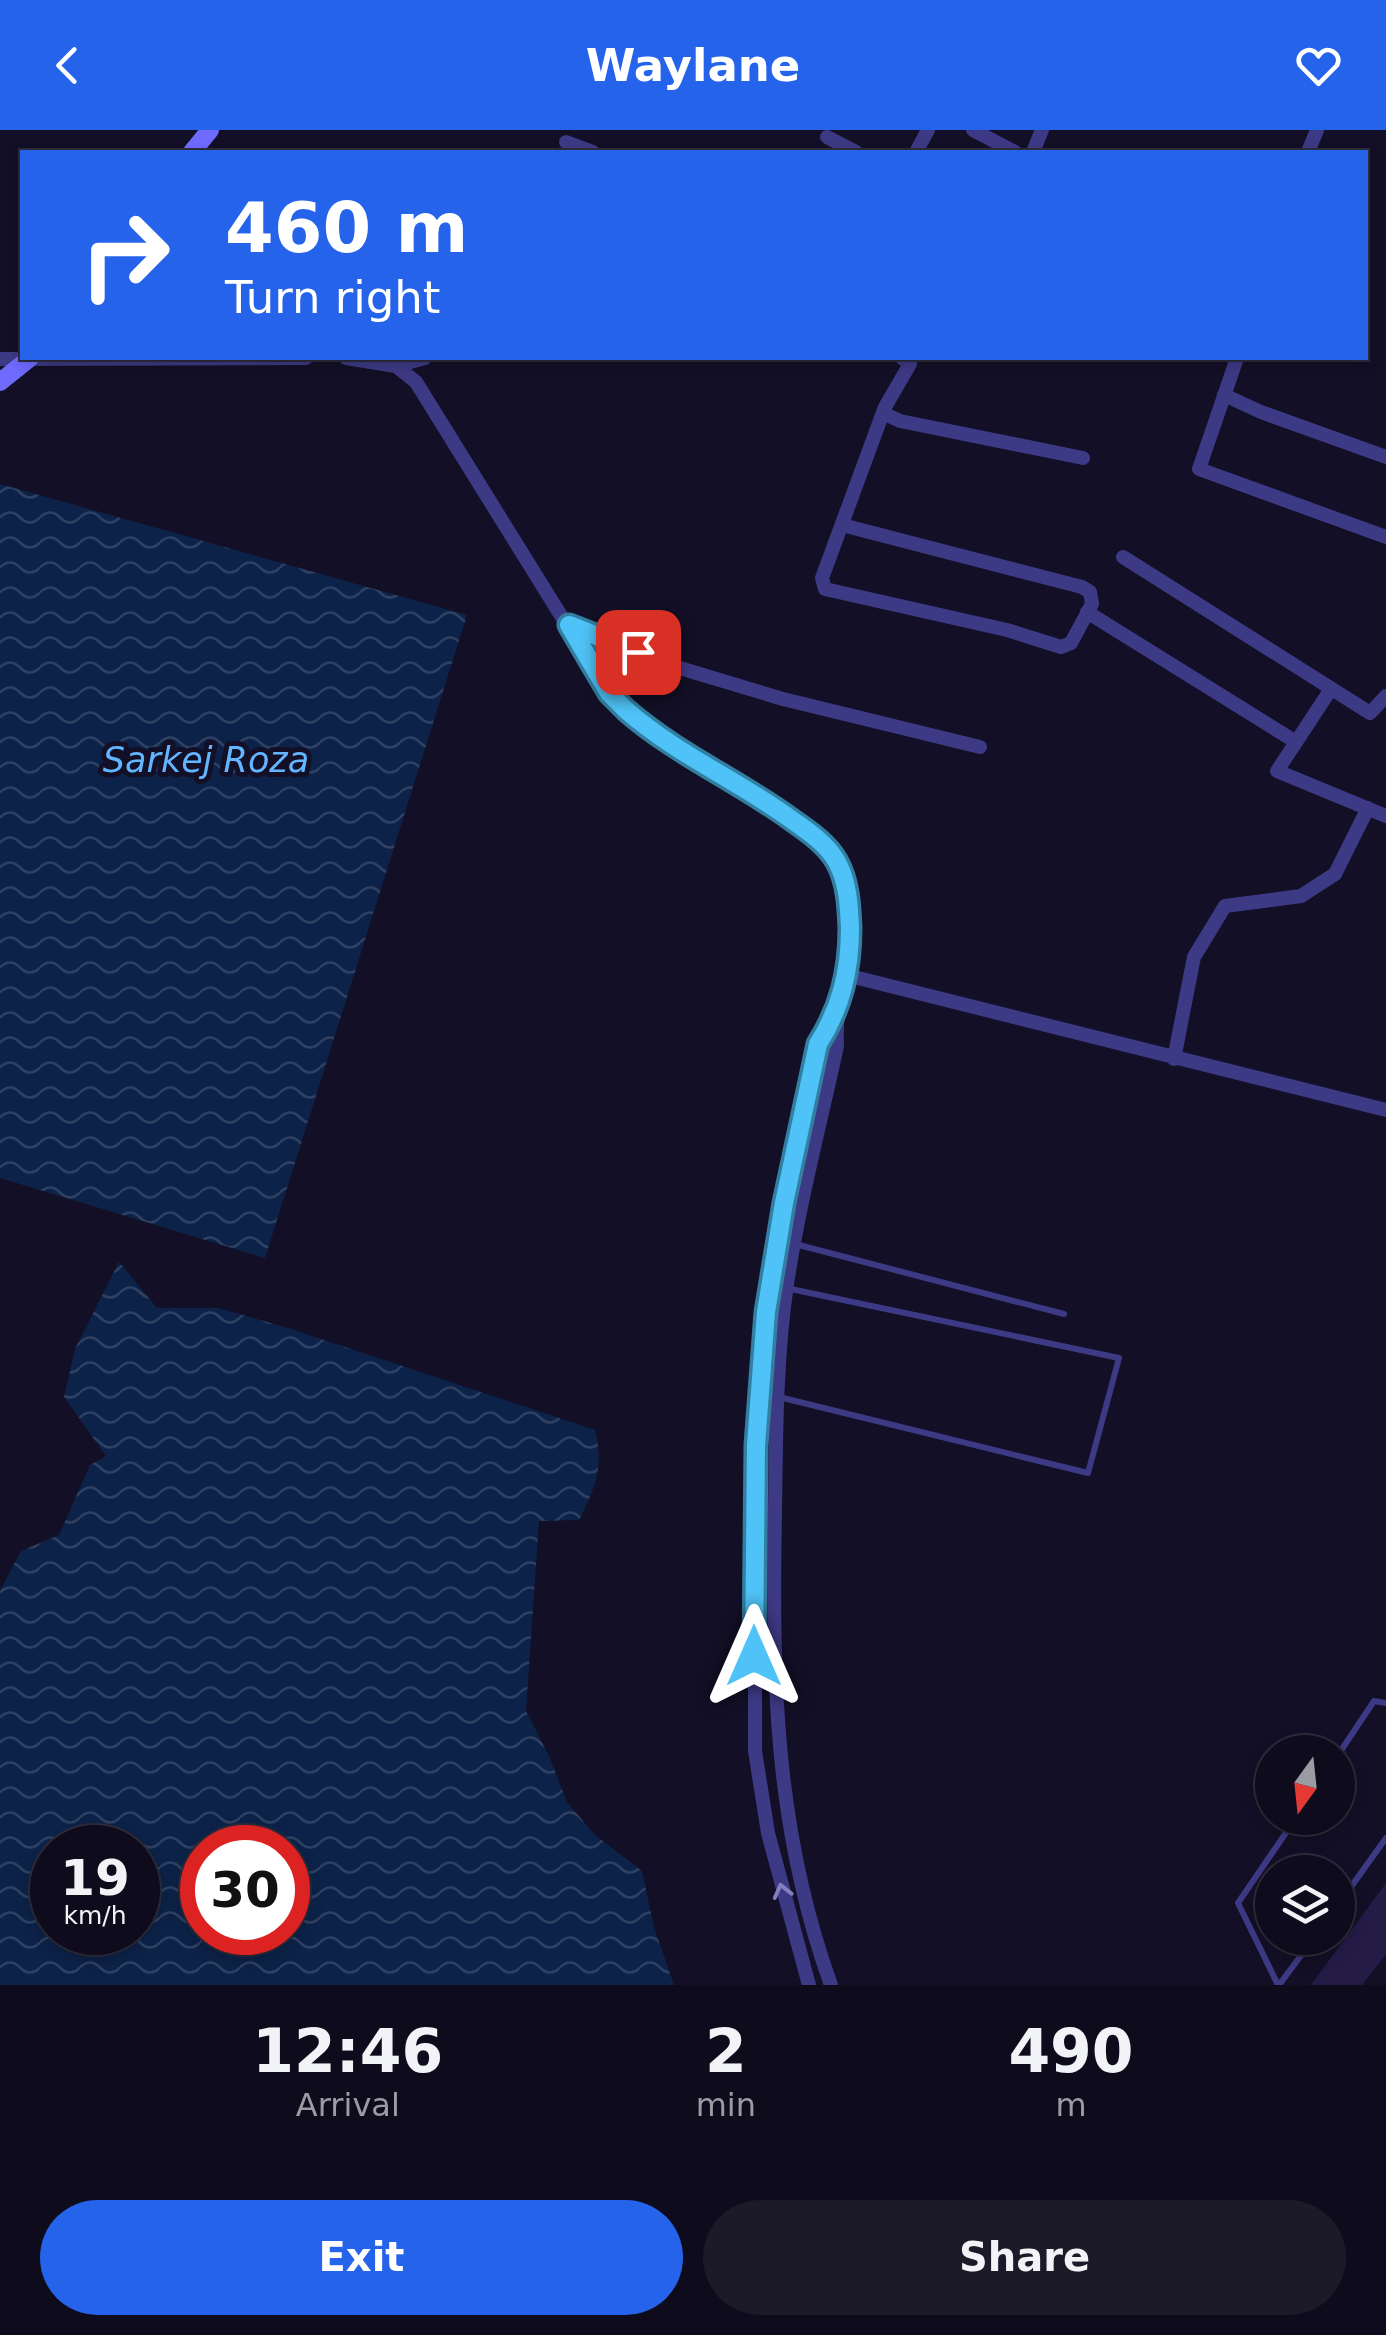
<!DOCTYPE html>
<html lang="en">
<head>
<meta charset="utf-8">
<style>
	body { margin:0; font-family:"DejaVu Sans",sans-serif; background:#1c1929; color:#f1f3f6; height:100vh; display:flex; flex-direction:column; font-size:38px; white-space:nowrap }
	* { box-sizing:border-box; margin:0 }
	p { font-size:32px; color:#9b9ba3 }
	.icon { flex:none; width:55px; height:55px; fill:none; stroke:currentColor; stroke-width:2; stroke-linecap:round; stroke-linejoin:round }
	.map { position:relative; height:1855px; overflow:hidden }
	.drawer { display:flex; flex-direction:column; background:#0e0b1c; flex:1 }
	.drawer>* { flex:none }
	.hud { position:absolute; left:20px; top:20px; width:1348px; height:210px; border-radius:0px; box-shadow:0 5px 15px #0003,0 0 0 2px #2e2b3b; background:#2563eb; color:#fff; overflow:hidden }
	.needle { width:65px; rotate:195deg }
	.buttons { position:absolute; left:1255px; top:1605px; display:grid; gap:20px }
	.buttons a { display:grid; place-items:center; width:100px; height:100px; border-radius:50%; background:#0e0b1c; box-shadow:0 5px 15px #0003,0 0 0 2px #2e2b3b; font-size:50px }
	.speed { position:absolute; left:30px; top:1695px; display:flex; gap:20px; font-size:50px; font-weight:700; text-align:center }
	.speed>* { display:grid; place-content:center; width:130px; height:130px; border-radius:50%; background:#0e0b1c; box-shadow:0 5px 15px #0003,0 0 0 2px #2e2b3b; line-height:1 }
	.speed small { font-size:25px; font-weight:400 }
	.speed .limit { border:15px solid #d22; background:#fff; color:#111 }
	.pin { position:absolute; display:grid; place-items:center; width:85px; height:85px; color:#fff; margin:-42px; border-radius:20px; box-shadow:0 5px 15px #0006 }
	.me { position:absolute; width:110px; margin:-55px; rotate:0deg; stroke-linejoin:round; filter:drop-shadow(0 0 8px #0008) }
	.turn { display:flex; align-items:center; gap:35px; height:210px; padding:0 40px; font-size:45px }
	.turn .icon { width:130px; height:130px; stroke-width:2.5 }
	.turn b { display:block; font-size:70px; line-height:85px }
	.eta { display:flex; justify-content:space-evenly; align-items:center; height:170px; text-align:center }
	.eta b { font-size:60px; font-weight:700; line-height:70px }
	.cta { display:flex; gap:20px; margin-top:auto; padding:20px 40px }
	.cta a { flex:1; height:115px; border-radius:60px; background:#2563eb; color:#fff; font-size:40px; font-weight:700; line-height:115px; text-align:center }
	.cta a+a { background:#1c1929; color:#f1f3f6 }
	header { display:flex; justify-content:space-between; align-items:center; height:130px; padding:0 40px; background:#2563eb; color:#fff; font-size:45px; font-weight:700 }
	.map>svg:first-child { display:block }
	.water { fill:url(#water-waves); fill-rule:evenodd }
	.building { fill:#241b47 }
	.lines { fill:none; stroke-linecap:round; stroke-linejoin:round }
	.lane { stroke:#3d3a85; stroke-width:6 }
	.street { stroke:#3d3a85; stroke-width:14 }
	.secondary { stroke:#6f6bff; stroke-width:18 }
	.oneway { stroke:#837fbc }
	.route-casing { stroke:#337fa1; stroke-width:25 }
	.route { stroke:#4fc3f7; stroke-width:18 }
	.labels { text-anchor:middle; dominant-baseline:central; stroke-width:10; stroke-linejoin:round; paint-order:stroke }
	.water-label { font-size:35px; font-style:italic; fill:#62b6ff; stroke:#130f26 }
</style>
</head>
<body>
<header><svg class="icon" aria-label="back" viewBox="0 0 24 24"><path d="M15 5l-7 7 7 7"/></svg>Waylane<svg class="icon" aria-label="heart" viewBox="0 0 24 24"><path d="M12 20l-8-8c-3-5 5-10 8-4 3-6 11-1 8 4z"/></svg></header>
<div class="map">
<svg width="1386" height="1855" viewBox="0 0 1386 1855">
	<defs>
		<pattern id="water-waves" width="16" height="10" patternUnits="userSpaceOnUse" patternTransform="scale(2.5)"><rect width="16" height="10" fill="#0c2248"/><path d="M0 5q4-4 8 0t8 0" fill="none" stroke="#2f4163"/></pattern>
	</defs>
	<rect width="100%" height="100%" fill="#130f26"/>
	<g class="water">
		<polygon points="0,354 467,485 265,1128 0,1048"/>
		<path d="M119,1132l38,46h61l70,20 307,102c9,38 1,56 -16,90l-40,1 -13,190 23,45 18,46 27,32 48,37 12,56 20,58h-674v-394l21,-40 38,-16 31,-70 16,-9 -42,-59 11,-48zM52,1718h86v84h-86zM202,1718h86v84h-86z"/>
	</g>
	<polygon class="building" points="1386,1753 1386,1824 1362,1855 1311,1855"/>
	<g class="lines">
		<g class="lane">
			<polyline points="795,1114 1064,1184"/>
			<polyline points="779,1267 1088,1343 1119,1228 786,1158"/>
			<polyline points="1338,1625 1374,1571 1386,1573"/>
			<polyline points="1338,1775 1386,1708"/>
			<polyline points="1278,1855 1238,1773 1296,1688"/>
			<polyline points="1279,1855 1314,1808"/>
		</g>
		<g class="street">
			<polyline points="973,0 1015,22"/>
			<polyline points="827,7 856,22"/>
			<polyline points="566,12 593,22"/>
			<polyline points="916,22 928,0"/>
			<polyline points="1033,22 1042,0"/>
			<polyline points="1308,22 1317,0"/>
			<path d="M346,228l50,8 20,16 193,311c11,11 22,23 34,31 51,35 190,102 203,161 13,61 -12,104 -9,161 -17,79 -38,158 -50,238 -11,75 -11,152 -12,228 -3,165 -1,315 56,473"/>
			<polyline points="1237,228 1199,339 1386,407"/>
			<polyline points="0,229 306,228"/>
			<polyline points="396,236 425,228"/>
			<polyline points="1224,265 1261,282 1386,327"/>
			<polyline points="883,283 900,291 1083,328"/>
			<polyline points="842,395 1082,457 1090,462 1092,474 1071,513 1061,517 1007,500 825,459 822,448 885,277 910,234 902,228"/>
			<polyline points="1123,427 1370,583 1386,566"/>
			<polyline points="1087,482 1296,612"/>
			<polyline points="569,495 673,536 783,569 980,617"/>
			<polyline points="1331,559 1277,641 1386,686"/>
			<polyline points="846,845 1386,980"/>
			<polyline points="1174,929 1194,827 1225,776 1301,766 1335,744 1368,678"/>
			<polyline points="809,1855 768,1703 755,1621 755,1357 759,1255 771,1143 818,914 835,887"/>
		</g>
		<g class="secondary">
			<polyline points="192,22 210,0"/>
			<polyline points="0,252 30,228"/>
		</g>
	</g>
	<defs><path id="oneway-chevron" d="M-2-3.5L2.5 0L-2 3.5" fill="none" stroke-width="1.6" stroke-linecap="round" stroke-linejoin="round" transform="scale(2.5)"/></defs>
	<use class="oneway" href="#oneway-chevron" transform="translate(782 1761) rotate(-104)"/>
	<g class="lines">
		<g class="route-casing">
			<path id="route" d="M638,522l-69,-27 40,68 17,17c50,44 113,71 166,110 16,11 36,25 45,42 11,20 12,44 13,66 0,43 -9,80 -32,116l-34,159 -18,109 -10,133 -2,211"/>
		</g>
		<use href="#route" class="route"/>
	</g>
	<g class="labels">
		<g class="water-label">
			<text x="206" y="630">Sarkej Roza</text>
		</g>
	</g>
</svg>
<div class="buttons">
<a><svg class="needle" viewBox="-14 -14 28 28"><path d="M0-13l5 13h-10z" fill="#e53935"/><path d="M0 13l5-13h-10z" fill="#9b9ba3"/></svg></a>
<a><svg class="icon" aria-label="layers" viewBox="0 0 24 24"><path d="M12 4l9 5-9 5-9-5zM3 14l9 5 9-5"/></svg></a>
</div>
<div class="speed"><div>19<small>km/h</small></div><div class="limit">30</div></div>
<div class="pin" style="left:638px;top:522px;background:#d93025"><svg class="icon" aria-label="arrive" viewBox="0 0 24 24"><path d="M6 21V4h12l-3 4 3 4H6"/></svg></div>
<svg class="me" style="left:754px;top:1526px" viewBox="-20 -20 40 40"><path d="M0-17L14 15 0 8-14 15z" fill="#4fc3f7" stroke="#fff" stroke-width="4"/></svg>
<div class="hud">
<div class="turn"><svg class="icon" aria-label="right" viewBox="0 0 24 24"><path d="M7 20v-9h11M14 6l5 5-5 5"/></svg><div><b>460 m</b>Turn right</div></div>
</div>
</div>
<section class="drawer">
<div class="eta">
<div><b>12:46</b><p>Arrival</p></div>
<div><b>2</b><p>min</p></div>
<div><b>490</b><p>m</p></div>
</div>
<div class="cta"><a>Exit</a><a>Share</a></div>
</section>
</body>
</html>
